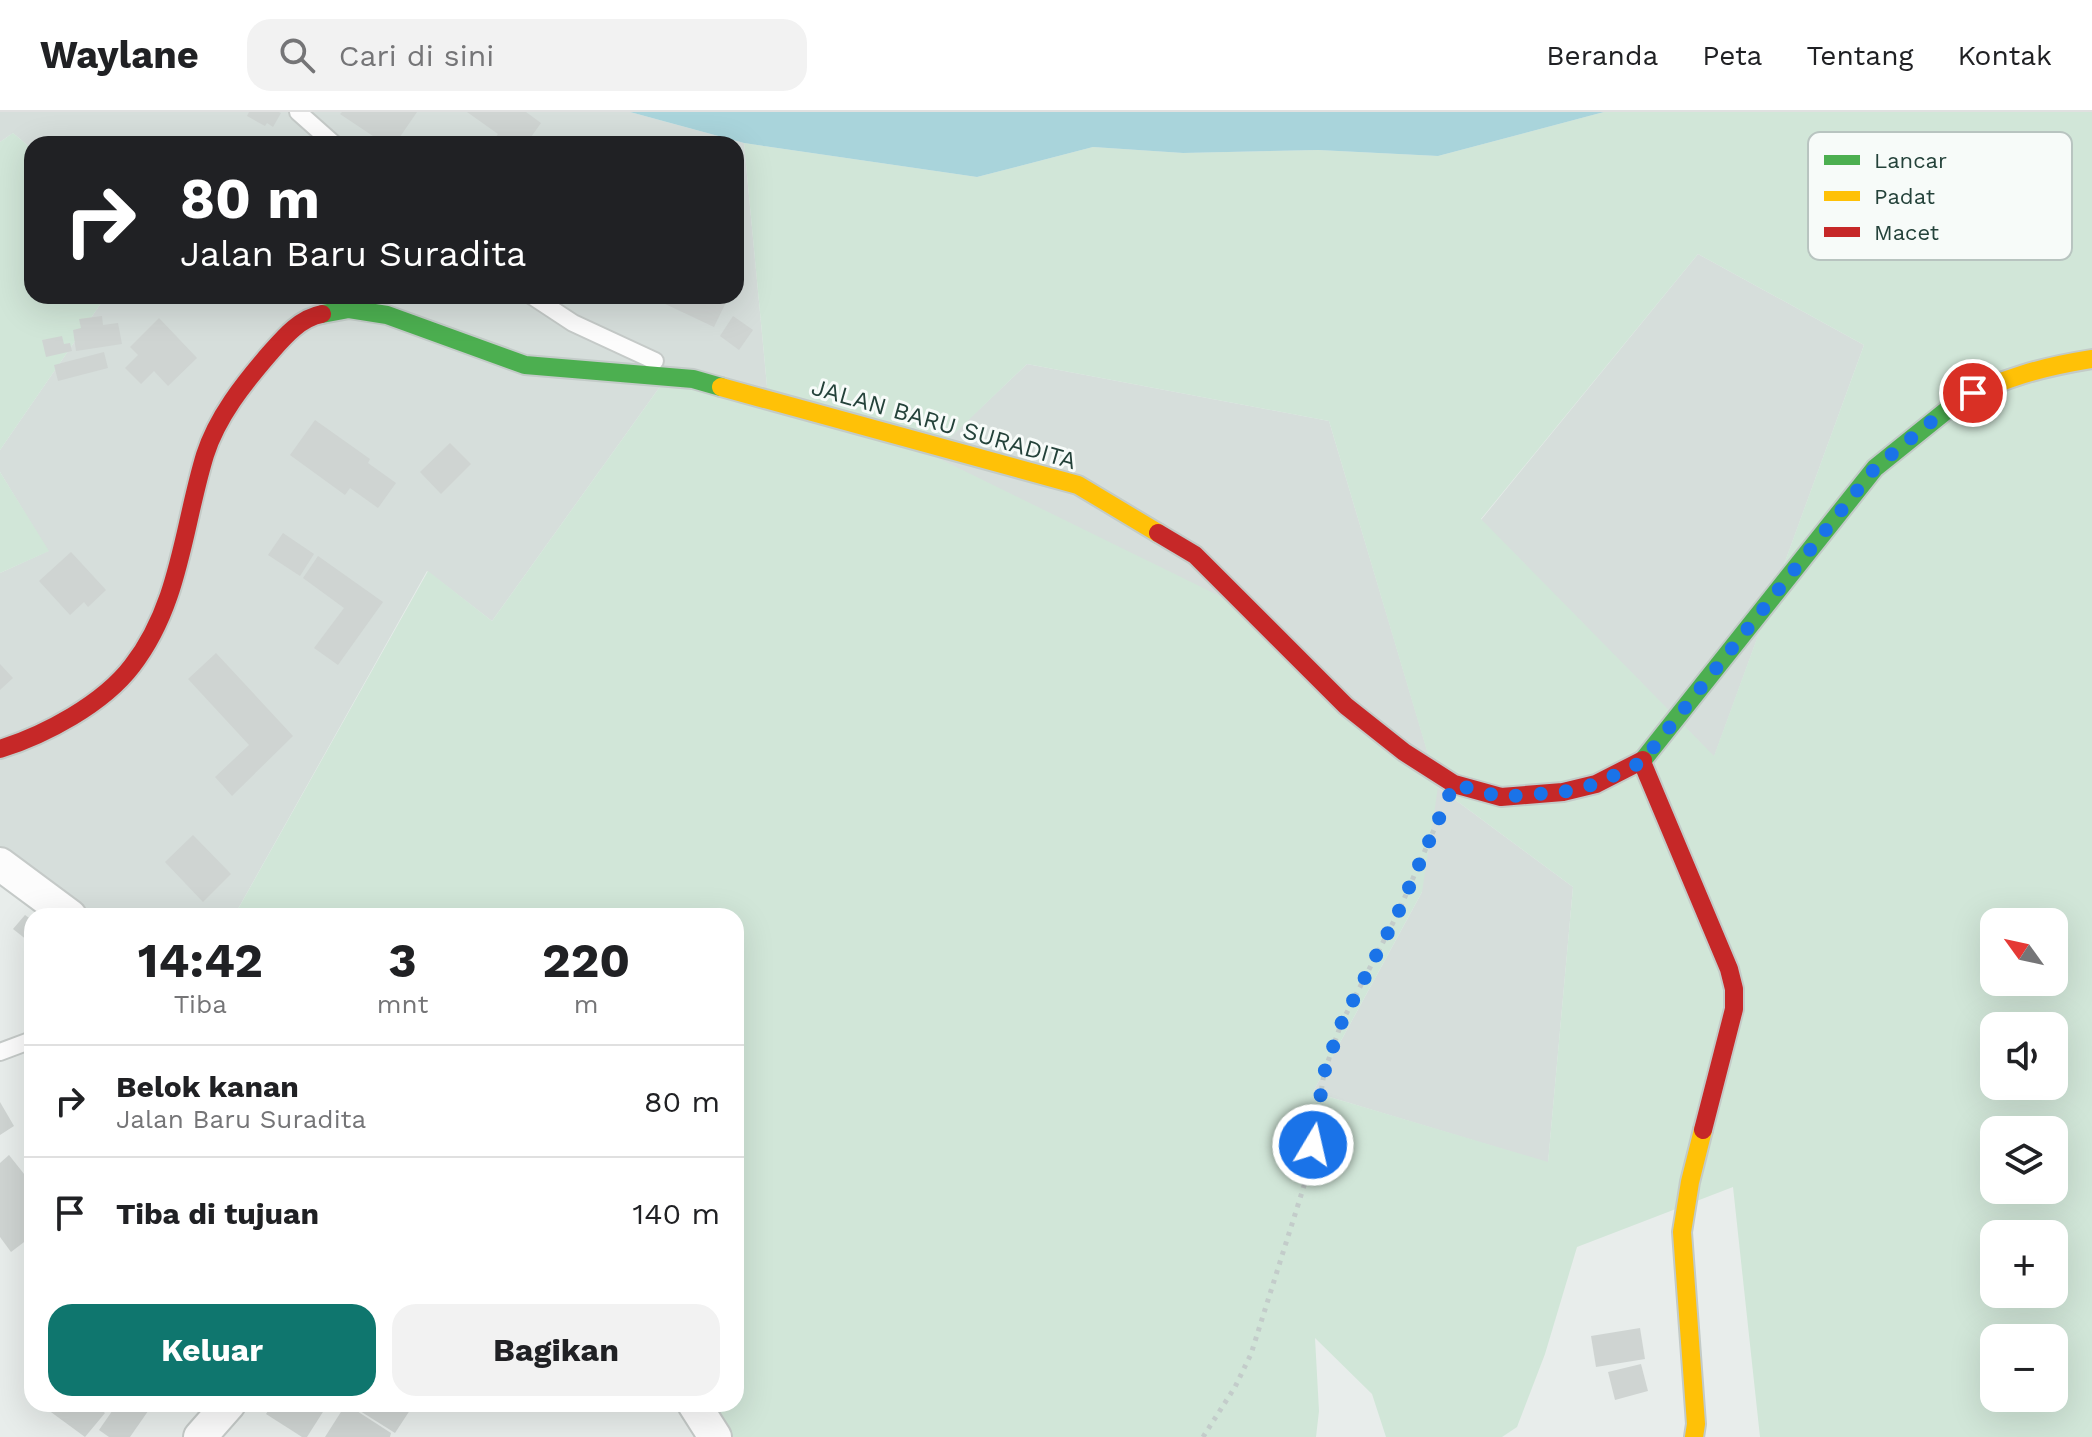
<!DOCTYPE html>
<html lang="id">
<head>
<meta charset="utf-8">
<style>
	body { margin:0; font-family:"Work Sans",sans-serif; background:#f2f2f2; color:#202124; height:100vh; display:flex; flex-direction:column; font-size:30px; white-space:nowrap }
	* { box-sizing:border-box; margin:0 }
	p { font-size:26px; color:#757577 }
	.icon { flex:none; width:44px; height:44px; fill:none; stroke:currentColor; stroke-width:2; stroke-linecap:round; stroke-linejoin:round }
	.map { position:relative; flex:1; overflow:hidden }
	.sheet { position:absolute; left:24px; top:796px; width:720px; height:504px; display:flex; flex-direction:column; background:#fff; border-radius:24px; box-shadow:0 8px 32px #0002 }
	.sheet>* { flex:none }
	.banner { position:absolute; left:24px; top:24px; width:720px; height:168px; border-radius:24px; box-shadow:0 8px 32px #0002; background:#202124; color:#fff; overflow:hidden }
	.needle { width:52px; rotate:303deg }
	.controls { position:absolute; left:1980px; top:796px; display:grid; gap:16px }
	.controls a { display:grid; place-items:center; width:88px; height:88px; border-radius:16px; background:#fff; box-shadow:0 8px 32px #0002; font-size:40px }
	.pin { position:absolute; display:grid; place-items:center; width:68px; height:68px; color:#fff; margin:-34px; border:4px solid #fff; border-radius:50%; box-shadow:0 2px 8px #0007 }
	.me { position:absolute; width:88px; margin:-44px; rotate:9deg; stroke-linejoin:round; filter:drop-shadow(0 0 6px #0008) }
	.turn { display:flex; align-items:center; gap:28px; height:168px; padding:0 24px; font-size:36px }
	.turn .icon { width:104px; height:104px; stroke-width:2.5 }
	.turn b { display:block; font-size:56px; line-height:68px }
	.eta { display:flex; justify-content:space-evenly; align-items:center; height:136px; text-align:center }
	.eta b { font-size:48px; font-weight:700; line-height:56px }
	.action { display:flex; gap:16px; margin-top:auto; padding:16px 24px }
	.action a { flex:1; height:92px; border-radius:24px; background:#0f766e; color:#fff; font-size:32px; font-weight:700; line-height:92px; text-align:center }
	.action a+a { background:#f2f2f2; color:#202124 }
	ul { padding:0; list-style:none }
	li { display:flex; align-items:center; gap:24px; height:112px; padding:0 24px; border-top:2px solid #e0e0e0 }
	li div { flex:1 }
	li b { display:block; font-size:30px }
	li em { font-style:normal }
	header { display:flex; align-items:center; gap:48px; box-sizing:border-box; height:112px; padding:0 40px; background:#fff; border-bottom:2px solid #e0e0e0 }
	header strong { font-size:38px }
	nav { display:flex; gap:44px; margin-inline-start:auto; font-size:28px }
	.search { width:560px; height:72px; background:#f2f2f2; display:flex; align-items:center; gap:20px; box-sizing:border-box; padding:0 28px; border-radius:24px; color:#757577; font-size:30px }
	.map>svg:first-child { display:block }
	.built { fill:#d6dedb }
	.green { fill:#d1e6d8; fill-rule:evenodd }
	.water { fill:#a9d4db }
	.building { fill:#cfd4d2 }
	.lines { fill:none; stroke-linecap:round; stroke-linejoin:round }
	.lane-casing { stroke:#c5cac8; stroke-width:20 }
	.street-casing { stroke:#c5cac8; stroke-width:36 }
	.fast-casing { stroke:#c3cbc8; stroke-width:22 }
	.slow-casing { stroke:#c3cbc8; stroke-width:22 }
	.jam-casing { stroke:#c3cbc8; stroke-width:22 }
	.path { stroke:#c3ccca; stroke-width:5; stroke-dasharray:4 6; stroke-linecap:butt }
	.lane { stroke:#fcfcfc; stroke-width:16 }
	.street { stroke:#fcfcfc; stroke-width:32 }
	.fast { stroke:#4caf50; stroke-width:18 }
	.slow { stroke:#ffc107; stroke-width:18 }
	.jam { stroke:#c62828; stroke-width:18 }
	.route { stroke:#1a73e8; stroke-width:14; stroke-dasharray:0 25.2 }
	.labels { text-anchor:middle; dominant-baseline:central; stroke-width:6; stroke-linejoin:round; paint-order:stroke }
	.street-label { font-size:24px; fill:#24423a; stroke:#f7fbf9 }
	.key { fill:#f7fbf9; stroke:#b8c4c0; stroke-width:2 }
	.key-label { font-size:22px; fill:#24423a }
</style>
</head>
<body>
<header>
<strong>Waylane</strong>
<div class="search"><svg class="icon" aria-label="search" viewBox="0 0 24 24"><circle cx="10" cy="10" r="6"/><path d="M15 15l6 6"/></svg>Cari di sini</div>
<nav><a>Beranda</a><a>Peta</a><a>Tentang</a><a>Kontak</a></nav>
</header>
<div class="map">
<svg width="2092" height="1325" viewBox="0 0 2092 1325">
	<rect width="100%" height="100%" fill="#e8edeb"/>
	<g class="built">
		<polygon points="0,0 630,0 744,31 768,285 669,262 492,509 427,459 234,804 93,804 0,744 0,461 48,439 0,360 0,338 106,184 736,184 736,32 32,32 32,37 13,21 0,30"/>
		<polygon points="1698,142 1864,233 1714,645 1481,408"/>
		<polygon points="1027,252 1329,309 1438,675 1573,775 1548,1051 1313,980 1422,780 932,342"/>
	</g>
	<g class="green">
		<path d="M1604,0h488v1325h-332l-27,-250 -156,60 -32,107 -28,73 -15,10h-116l-14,-43 -57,-56 4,73 -3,26h-617l-13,-33h50v-488h-502l194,-345 64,50 177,-247 99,23 -24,-254 233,34 116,-30 90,6 135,-3 120,6zM1698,142l166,91 -150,411 -233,-237zM1027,252l302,57 108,364 -193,-177 -312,-153zM1438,675l135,100 -25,275 -235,-70 109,-200zM1994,810h60v60h-60zM1994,914h60v60h-60zM1994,1018h60v60h-60zM1994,1122h60v60h-60zM1994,1226h60v60h-60z"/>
		<polygon points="13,21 32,37 32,184 106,184 0,338 0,30"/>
		<polygon points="0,360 49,439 0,461"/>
	</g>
	<polygon class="water" points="630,0 1604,0 1438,44 1318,38 1183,41 1093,35 977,65 744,31"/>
	<g class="building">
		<polygon points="249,0 279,0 281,1 273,15 267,11 265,14 247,4"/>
		<polygon points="342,0 417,0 395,32 385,32 340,2"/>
		<polygon points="467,0 526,0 541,11 526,32 490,32 498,22"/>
		<polygon points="664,184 729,184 714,215 661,190"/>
		<polygon points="102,204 103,213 118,211 122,232 76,239 73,218 81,216 79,207"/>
		<polygon points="733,204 753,218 739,238 720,224"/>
		<polygon points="159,206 197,246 168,274 154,259 141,272 125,256 138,243 130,235"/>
		<polygon points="62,224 64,232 70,231 72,239 46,245 42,228"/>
		<polygon points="104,240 108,256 58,269 54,253"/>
		<polygon points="315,308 370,347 368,351 396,371 378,396 350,376 345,383 290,343"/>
		<polygon points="450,331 471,352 441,382 420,360"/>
		<polygon points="283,421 314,442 300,464 268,443"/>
		<polygon points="71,440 106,478 88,495 84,490 70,503 39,469"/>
		<polygon points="318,444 383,490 338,553 314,536 344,496 303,466"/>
		<polygon points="216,541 293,624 232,684 215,665 249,633 188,567"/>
		<polygon points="0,552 13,566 0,578"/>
		<polygon points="193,723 231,762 203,790 165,750"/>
		<polygon points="25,803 32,808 32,832 13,817"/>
		<polygon points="0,990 14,1014 0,1023"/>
		<polygon points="9,1043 32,1072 32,1124 11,1140 0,1125 0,1051"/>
		<polygon points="1640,1216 1645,1247 1596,1255 1591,1224"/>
		<polygon points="1641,1252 1648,1279 1615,1288 1608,1260"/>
		<polygon points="40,1292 93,1292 105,1301 85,1325"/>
		<polygon points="117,1292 153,1292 130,1325 109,1325 99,1318"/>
		<polygon points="273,1292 328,1292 307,1325 302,1325 266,1302"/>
		<polygon points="346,1292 391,1321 390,1325 325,1325"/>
		<polygon points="349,1292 414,1292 395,1321"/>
	</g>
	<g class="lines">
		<g class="lane-casing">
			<g id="lane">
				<polyline points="298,0 334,32"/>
				<polyline points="532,184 573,211 655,249"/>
				<polyline points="0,940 32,928"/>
			</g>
		</g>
		<g class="street-casing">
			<g id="street">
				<polyline points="0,752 70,804"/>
				<polyline points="694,1292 715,1325"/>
				<polyline points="200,1325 229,1292"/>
			</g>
		</g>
		<g class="fast-casing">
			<g id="fast">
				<polyline points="322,202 349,197 387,203 525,253 693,267 721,275"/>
				<polyline points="1643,648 1875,356 1957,290"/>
			</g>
		</g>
		<g class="slow-casing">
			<g id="slow">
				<polyline points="721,275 1078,373 1158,421"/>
				<path d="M1957,290c45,-24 85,-35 135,-43"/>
				<polyline points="1694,1325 1696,1312 1682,1120 1690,1070 1703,1018"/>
			</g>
		</g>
		<g class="jam-casing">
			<g id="jam">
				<polyline points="1158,421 1195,443 1346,594 1404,640 1454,672 1501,685 1563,680 1596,672 1643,648"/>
				<path d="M0,637c45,-14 103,-45 132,-83 48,-62 51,-139 73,-211 12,-38 39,-72 65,-102 14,-16 30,-35 52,-39"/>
				<polyline points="1642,650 1729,857 1734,877 1734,897 1703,1018"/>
			</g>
		</g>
		<polyline class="path" points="1203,1325 1235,1275 1251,1242 1309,1058 1324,961 1341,912 1398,801 1439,706"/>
		<use href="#lane" class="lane"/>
		<use href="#street" class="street"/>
		<use href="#fast" class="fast"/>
		<use href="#slow" class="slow"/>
		<use href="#jam" class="jam"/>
	</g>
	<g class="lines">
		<polyline class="route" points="1313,1033 1324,961 1341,912 1398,801 1454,672 1501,685 1563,680 1596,672 1642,650 1875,356 1954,291 1973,281"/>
	</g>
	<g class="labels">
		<g class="street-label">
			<text transform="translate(944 312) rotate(16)">JALAN BARU SURADITA</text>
		</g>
	</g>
	<rect x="1808" y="20" width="264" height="128" rx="12" class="key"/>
	<rect x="1824" y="43" width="36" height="10" fill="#4caf50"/>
	<rect x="1824" y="79" width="36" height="10" fill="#ffc107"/>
	<rect x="1824" y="115" width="36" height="10" fill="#c62828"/>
	<g class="key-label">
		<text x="1874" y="56">Lancar</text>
		<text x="1874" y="92">Padat</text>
		<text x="1874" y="128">Macet</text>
	</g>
</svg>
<div class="controls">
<a><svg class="needle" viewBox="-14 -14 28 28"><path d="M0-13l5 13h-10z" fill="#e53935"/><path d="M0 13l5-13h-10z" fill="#757577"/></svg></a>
<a><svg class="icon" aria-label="sound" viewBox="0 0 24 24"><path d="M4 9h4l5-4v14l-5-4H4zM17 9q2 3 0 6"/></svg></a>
<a><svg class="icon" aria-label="layers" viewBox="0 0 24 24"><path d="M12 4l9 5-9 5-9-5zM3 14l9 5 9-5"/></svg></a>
<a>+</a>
<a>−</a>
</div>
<div class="pin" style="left:1973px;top:281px;background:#d93025"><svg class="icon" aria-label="arrive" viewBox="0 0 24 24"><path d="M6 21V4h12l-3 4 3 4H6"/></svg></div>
<svg class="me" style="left:1313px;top:1033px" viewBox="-20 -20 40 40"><circle r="17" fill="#1a73e8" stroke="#fff" stroke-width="3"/><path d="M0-11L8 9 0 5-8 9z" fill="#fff"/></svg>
<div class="banner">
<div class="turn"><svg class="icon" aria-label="right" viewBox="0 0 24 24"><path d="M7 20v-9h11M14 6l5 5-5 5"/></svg><div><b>80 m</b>Jalan Baru Suradita</div></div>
</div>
<section class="sheet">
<div class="eta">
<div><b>14:42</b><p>Tiba</p></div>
<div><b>3</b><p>mnt</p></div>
<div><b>220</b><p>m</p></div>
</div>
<ul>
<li><svg class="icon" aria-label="right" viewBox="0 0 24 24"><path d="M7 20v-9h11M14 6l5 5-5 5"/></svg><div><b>Belok kanan</b><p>Jalan Baru Suradita</p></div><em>80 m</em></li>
<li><svg class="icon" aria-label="arrive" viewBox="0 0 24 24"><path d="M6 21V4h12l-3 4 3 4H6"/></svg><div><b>Tiba di tujuan</b></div><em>140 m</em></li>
</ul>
<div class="action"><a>Keluar</a><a>Bagikan</a></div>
</section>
</div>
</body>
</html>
